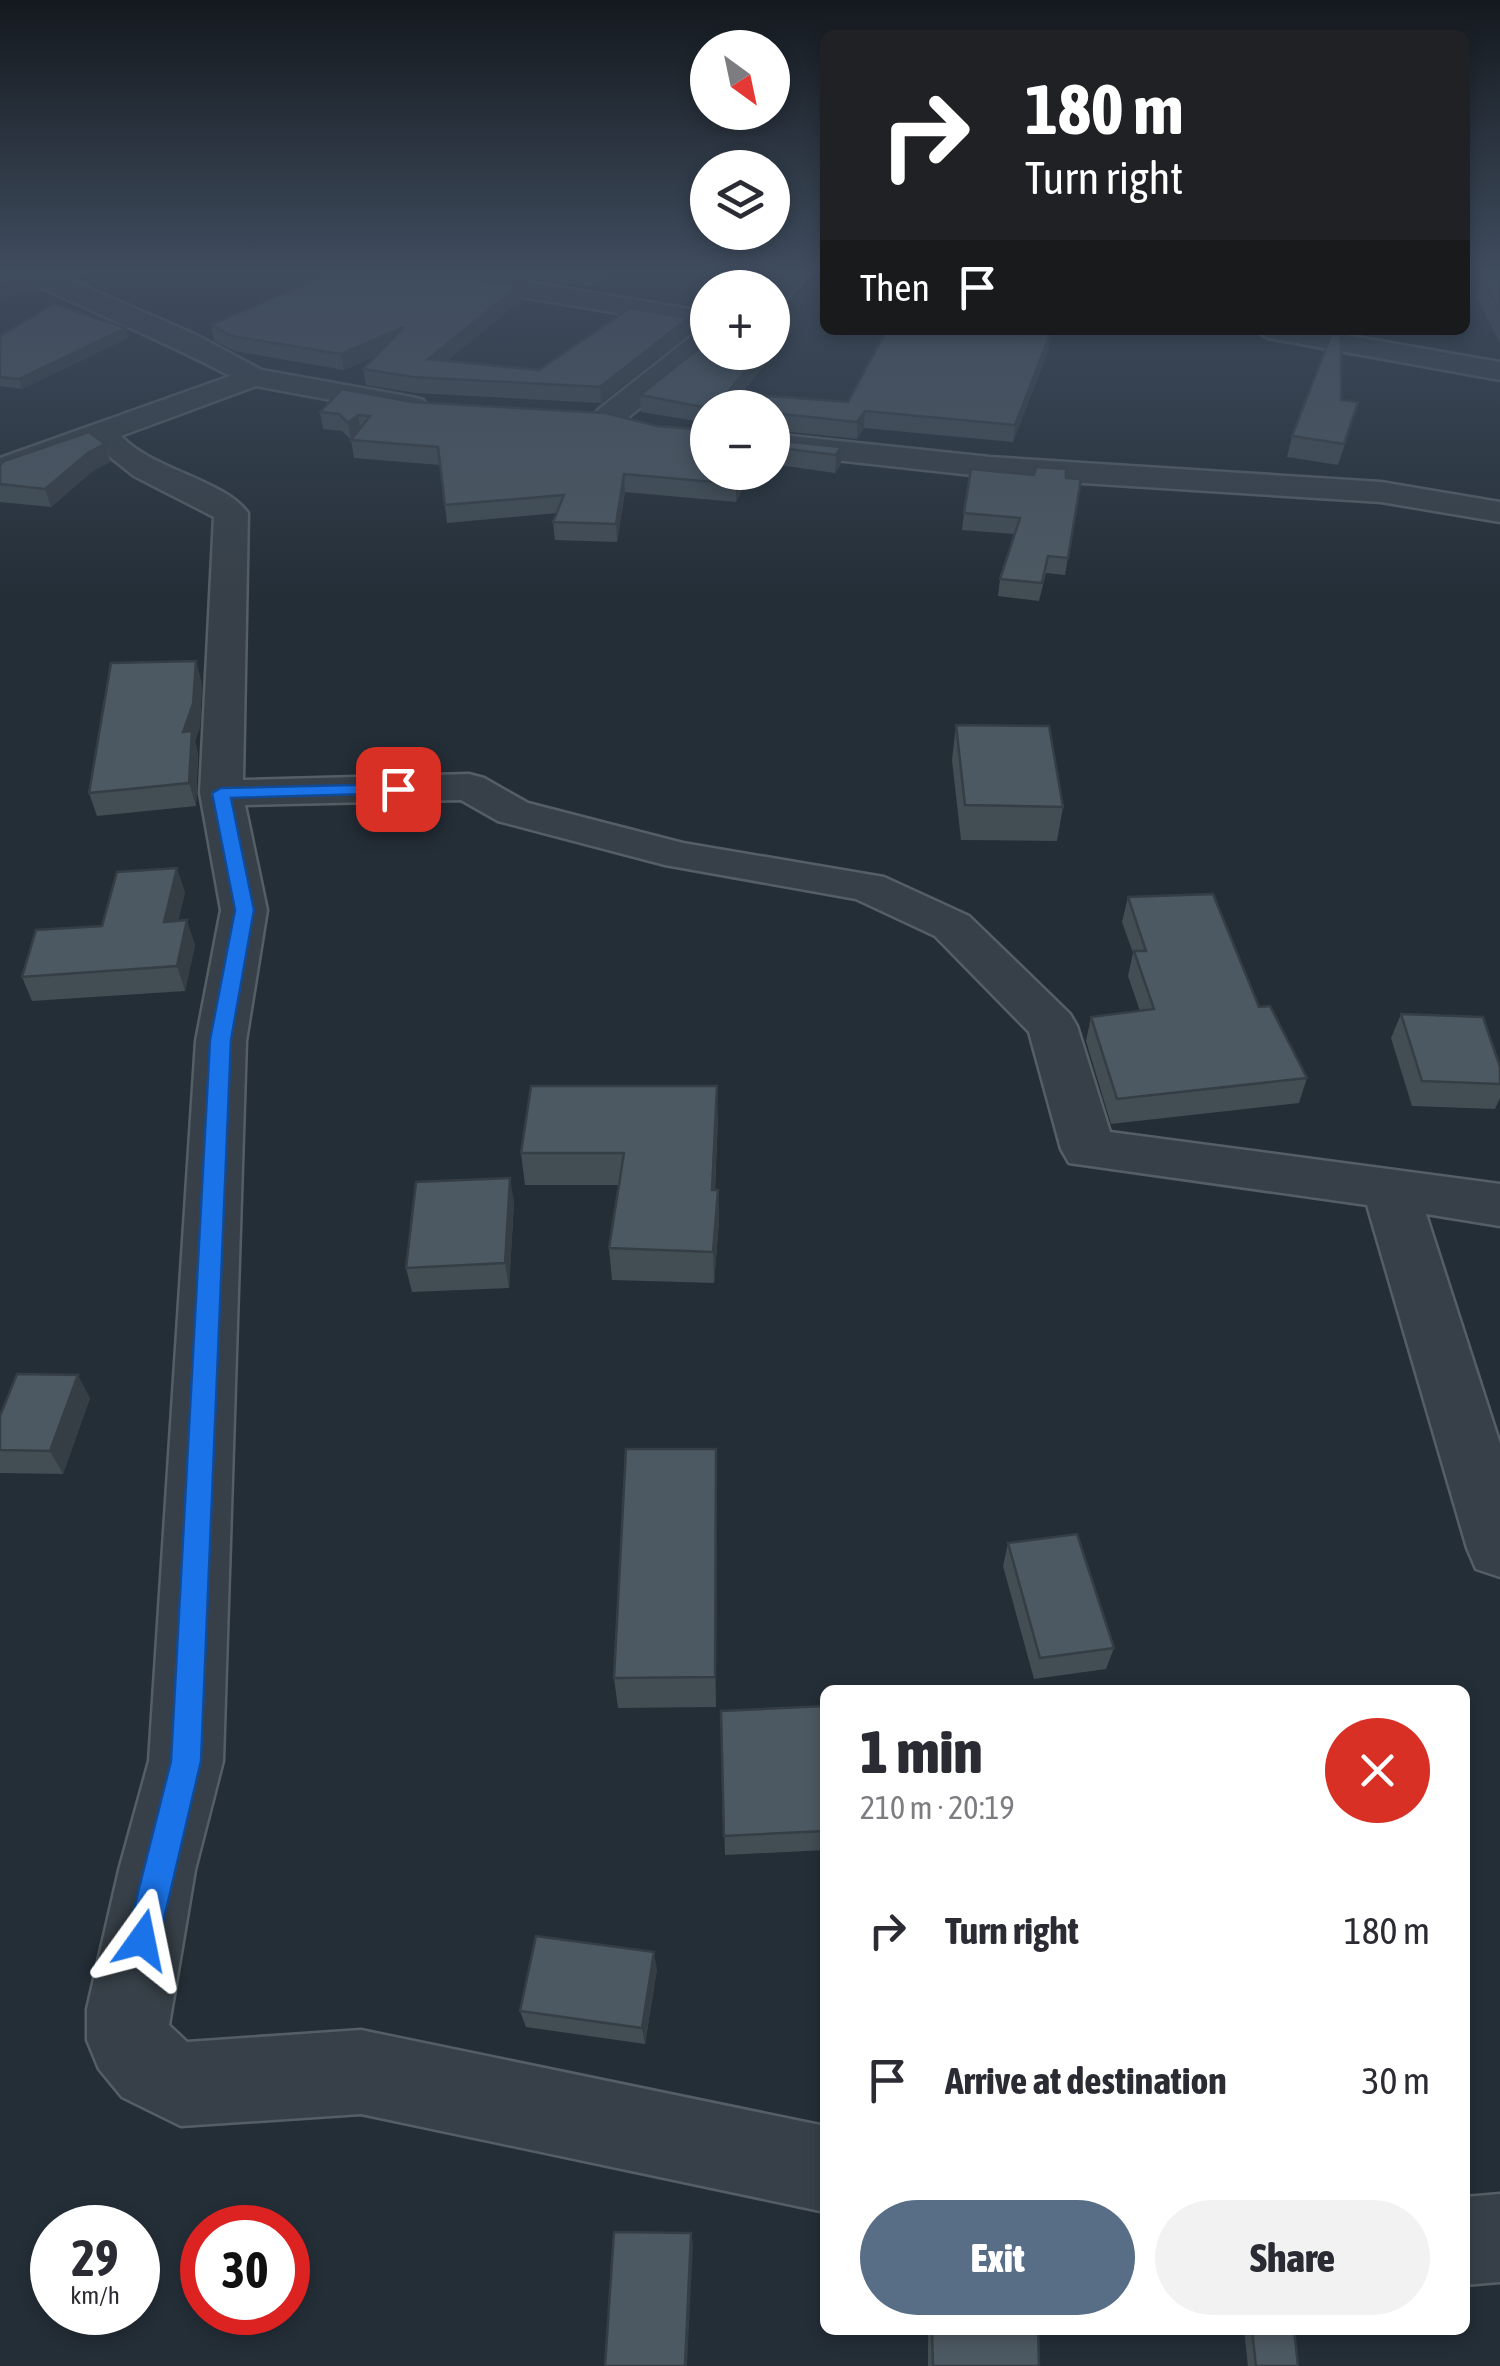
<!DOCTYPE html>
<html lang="en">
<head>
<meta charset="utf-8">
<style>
	body { margin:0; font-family:"Asap Condensed",sans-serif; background:#f2f2f3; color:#2b2b33; height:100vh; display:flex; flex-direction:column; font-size:38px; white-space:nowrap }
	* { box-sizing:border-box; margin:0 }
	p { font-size:32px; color:#7c7c81 }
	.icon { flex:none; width:55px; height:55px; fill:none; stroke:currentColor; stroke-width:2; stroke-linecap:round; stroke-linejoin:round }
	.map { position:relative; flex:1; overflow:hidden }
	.drawer { position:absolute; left:820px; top:1685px; width:650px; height:650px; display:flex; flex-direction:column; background:#fff; border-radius:15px; box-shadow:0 5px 15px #0003 }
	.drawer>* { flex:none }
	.hud { position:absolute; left:820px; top:30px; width:650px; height:305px; border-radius:15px; box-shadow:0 5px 15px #0003; background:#202124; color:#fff; overflow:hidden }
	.needle { width:65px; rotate:147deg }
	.buttons { position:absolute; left:690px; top:30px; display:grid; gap:20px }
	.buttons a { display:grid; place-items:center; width:100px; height:100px; border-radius:50%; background:#fff; box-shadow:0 5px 15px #0003; font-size:50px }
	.speed { position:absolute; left:30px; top:2205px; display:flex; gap:20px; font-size:50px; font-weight:700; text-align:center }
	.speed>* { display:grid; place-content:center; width:130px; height:130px; border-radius:50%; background:#fff; box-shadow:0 5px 15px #0003; line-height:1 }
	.speed small { font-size:25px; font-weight:400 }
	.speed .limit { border:15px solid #d22; background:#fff; color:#111 }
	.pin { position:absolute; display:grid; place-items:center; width:85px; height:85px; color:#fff; margin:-42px; border-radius:20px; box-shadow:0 5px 15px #0006 }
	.me { position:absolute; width:110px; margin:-55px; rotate:12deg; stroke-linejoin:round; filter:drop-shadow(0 0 8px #0008) }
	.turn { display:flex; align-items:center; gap:35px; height:210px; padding:0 40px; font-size:45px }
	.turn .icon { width:130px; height:130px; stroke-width:2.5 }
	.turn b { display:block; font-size:70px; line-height:85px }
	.then { display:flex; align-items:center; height:95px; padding:0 40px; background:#0003; gap:20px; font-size:38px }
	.round { display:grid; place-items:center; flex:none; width:105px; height:105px; border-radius:52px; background:#f2f2f3 }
	.headline { display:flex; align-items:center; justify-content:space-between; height:170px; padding:0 40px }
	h1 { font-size:60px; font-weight:800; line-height:75px }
	.cta { display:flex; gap:20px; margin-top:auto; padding:20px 40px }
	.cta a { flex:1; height:115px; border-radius:60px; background:#586d86; color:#fff; font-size:40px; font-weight:800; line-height:115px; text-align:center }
	.cta a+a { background:#f2f2f3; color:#2b2b33 }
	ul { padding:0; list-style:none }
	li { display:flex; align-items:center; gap:30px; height:150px; padding:0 40px }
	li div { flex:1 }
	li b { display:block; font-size:38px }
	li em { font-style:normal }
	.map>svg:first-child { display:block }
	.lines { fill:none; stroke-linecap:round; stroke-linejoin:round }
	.minor-casing { stroke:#555e65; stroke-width:5 }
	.minor { fill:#374048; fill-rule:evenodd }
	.wall { fill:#424d54 }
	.shaded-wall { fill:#363e45 }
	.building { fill:#4d5962; stroke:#363e45; stroke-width:2.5 }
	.route { fill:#1a73e8; stroke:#114b97; stroke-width:2.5 }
</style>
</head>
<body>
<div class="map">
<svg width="1500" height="2366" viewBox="0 0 1500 2366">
	<rect width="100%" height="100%" fill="#242e37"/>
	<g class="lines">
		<g class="minor-casing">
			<g id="minor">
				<path d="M6,267h35l153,67 68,36 150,27 11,3 4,6 -4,6 -11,3 -156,-29 -135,50c32,34 104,44 127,77l-5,267 226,-6 15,4 44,25 155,40 201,34 85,39 101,98 7,12 33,106 390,52v42l-74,-12 74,230v133l-24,-8 -9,-21 -100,-343 -298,-42 -8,-14 -32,-117 -94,-96 -79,-37 -191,-34 -167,-44 -37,-21 -216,5 22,105 -21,131 -23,720 -28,109 -26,155 18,17 174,-12 464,96v86l-464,-98 -180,12 -59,-29 -23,-28 -12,-29v-31l32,-139 30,-109 47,-720 25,-131 -21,-117 14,-276 -80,-41 -39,-31 -95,34v-21l230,-82c-72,-38 -147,-68 -220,-103z"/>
				<polygon points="376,267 438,267 708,312 708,328 389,275"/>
				<polygon points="788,267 816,267 782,303 772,305 772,288 766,288"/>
				<polygon points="708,329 708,352 620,424 598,424 594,417 598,410 698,331"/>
				<polygon points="1254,330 1316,330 1500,362 1500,380 1268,338"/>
				<polygon points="772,434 990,457 1381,482 1500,502 1500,522 1381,502 990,477 772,453"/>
				<polygon points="1500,2194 1500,2282 1465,2285 1465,2197"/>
			</g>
		</g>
		<use href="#minor" class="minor"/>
	</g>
	<g class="wall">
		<polygon points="51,267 103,267 103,269 75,278"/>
		<polygon points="465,267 621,267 593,287"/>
		<polygon points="1500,267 1500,343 1476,296 1482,278"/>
		<polygon points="520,301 447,361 539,370 688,318 689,334 601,403 415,393 366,385 363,369 376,356 344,370 235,351 214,341 211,325"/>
		<polygon points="793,316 792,332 741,394 848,402 1051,332 1049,349 1013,442 864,428 857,439 772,430 772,408 708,408 708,423 641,412 640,395"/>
		<polygon points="0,336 128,338 22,389 0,386"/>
		<polygon points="342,389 708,472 751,472 736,502 625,492 617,542 555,540 553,522 557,513 447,523 440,465 354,458 351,440 342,431 323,429 320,412"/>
		<polygon points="1341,400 1352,423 1338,465 1287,457 1292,436"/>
		<polygon points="772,440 841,447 841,464 835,473 772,464"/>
		<polygon points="105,444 110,462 94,470 51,507 0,502 0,465"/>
		<polygon points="1066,478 1081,479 1065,575 1046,573 1039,601 998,596 1000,579 1015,534 962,530 964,513"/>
		<polygon points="202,683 200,727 195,741 198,754 196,806 97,816 89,793"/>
		<polygon points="956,725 1063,807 1057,841 961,840 952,760"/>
		<polygon points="185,892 178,921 195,945 185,991 32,1001 22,977 102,926"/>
		<polygon points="1128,897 1259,1007 1307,1078 1299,1103 1111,1124 1086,1041 1091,1017 1140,1011 1128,976 1133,953 1122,922"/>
		<polygon points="1401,1014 1500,1067 1500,1098 1495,1109 1412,1106 1391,1038"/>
		<polygon points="718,1119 715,1190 718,1190 719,1222 714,1283 612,1280 609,1248 619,1185 525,1185 521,1153"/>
		<polygon points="514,1202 509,1288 412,1292 406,1268"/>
		<polygon points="90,1398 63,1474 0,1473 0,1416"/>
		<polygon points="716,1449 716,1707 618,1708 614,1678"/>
		<polygon points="1008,1543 1114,1648 1106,1669 1034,1679 1003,1566"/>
		<polygon points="825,1706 825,1850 725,1855 721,1711"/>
		<polygon points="657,1969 645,2044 526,2027 520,2011"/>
		<polygon points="928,2330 1038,2330 1039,2366 928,2366"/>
		<polygon points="1244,2330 1294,2330 1298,2366 1248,2366"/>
	</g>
	<g class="shaded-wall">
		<polygon points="72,267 103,267 103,269 75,278"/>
		<polygon points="593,267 621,267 593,287"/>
		<polygon points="32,276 36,289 0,300 0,285"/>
		<polygon points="519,286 520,301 430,375 428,359"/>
		<polygon points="793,316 792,332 729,408 727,393 762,352 772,352 772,340"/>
		<polygon points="688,318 689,334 601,403 600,387"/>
		<polygon points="404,327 407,342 344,370 341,354"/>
		<polygon points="126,328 128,338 22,389 19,379"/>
		<polygon points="1051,332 1049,349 1013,442 1015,425"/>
		<polygon points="865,411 864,428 857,439 857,422"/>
		<polygon points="358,415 361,432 351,440 348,423"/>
		<polygon points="105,444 110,462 94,470 51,507 45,489 89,452"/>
		<polygon points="841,447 841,464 835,473 836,455"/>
		<polygon points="742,472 751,472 736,502 736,484"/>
		<polygon points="624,474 625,492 617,542 616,524"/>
		<polygon points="196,661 202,683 200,727 195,741 198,754 196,806 189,783 183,732"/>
		<polygon points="177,868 185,892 172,946 164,922"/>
		<polygon points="187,920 195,945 185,991 177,966"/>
		<polygon points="717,1086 718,1119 713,1222 712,1190"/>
		<polygon points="510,1178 514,1202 509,1288 505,1263"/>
		<polygon points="718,1190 719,1222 714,1283 713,1252"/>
		<polygon points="78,1375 90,1398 63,1474 50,1451"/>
		<polygon points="716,1449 717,1483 716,1707 715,1677"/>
		<polygon points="654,1952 657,1969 645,2044 642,2028"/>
		<polygon points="691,2233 693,2245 687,2366 685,2366"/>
	</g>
	<g class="building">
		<polygon points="0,267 15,267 32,276 0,285"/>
		<polygon points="344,267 407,267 519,286 428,359 539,370 630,308 688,318 600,387 413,377 363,369 404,327 341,354 231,336 211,325"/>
		<polygon points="1487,267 1500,267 1500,311 1482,278"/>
		<polygon points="54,304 126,328 19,379 0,377 0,336"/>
		<polygon points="772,314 793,316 772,340"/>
		<polygon points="887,330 1021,330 1051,332 1015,425 865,411 857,422 772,413 772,408 708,408 640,395 708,341 708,352 762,352 727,393 848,402"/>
		<polygon points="1332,333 1341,334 1341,400 1358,402 1344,444 1292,436"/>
		<polygon points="342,389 412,402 606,413 657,426 708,430 708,472 742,472 736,484 624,474 616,524 553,522 564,495 445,505 438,447 351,440 370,416 358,415 348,423 339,414 320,412"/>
		<polygon points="89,432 105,444 89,452 45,489 0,484 0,465 4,461"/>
		<polygon points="772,440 841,447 836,455 772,447"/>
		<polygon points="1036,467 1066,469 1066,478 1081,479 1068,558 1048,556 1042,583 1000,579 1020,518 964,513 971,469 1034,475"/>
		<polygon points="196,661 193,704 183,732 192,731 189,783 89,793 111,663"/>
		<polygon points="956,725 1049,726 1063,807 965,805"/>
		<polygon points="177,868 164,922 187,920 177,966 22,977 36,930 102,926 117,872"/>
		<polygon points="1213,894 1259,1007 1270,1006 1307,1078 1117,1099 1091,1017 1154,1009 1134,951 1146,951 1128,897"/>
		<polygon points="1401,1014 1483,1017 1500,1067 1500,1084 1422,1081"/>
		<polygon points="531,1086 717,1086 712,1190 718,1190 713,1252 609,1248 624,1153 521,1153"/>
		<polygon points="510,1178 505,1263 406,1268 416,1182"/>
		<polygon points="17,1374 78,1375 50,1451 0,1450 0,1416"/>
		<polygon points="626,1449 716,1449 715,1677 614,1678"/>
		<polygon points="1077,1534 1114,1648 1040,1658 1008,1543"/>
		<polygon points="825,1706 825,1831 724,1836 721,1711"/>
		<polygon points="536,1936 654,1952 642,2028 520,2011"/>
		<polygon points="614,2232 691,2233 685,2366 605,2366"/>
		<polygon points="932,2330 1038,2330 1039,2366 933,2366"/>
		<polygon points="1252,2330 1294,2330 1298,2366 1256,2366"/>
	</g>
	<linearGradient id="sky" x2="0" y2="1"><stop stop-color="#14191e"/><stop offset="0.45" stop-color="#3f4c5e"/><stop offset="1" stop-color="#3f4c5e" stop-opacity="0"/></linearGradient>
	<rect width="1500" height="599" fill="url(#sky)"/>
	<polygon class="route" points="398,784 407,789 404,793 231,798 254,910 231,1040 201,1761 159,1940 154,1951 142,1956 131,1951 126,1940 171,1761 210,1040 235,910 212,793 221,788"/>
</svg>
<div class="buttons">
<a><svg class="needle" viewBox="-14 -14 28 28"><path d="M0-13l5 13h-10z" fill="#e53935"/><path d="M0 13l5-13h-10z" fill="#7c7c81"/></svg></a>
<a><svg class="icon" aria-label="layers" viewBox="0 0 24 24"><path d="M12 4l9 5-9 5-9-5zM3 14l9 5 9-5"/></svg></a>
<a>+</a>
<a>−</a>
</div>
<div class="speed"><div>29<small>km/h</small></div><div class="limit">30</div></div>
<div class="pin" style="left:398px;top:789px;background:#d93025"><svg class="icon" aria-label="arrive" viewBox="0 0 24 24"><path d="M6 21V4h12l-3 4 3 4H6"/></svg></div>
<svg class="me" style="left:142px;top:1940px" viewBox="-20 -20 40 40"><path d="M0-17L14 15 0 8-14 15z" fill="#1a73e8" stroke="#fff" stroke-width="4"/></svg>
<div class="hud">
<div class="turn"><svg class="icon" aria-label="right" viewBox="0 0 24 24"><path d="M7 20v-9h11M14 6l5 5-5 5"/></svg><div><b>180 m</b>Turn right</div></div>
<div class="then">Then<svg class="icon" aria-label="arrive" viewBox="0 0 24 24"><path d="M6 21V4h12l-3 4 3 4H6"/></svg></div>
</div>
<section class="drawer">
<div class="headline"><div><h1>1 min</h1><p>210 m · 20:19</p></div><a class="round" style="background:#d93025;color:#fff"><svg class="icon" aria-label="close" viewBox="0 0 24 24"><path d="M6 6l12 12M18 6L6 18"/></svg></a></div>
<ul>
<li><svg class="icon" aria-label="right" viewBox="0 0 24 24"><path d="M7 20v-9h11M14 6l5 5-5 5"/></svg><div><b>Turn right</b></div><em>180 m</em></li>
<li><svg class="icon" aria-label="arrive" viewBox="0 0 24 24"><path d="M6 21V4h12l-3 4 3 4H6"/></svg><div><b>Arrive at destination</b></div><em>30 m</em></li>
</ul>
<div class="cta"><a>Exit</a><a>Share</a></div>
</section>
</div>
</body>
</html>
